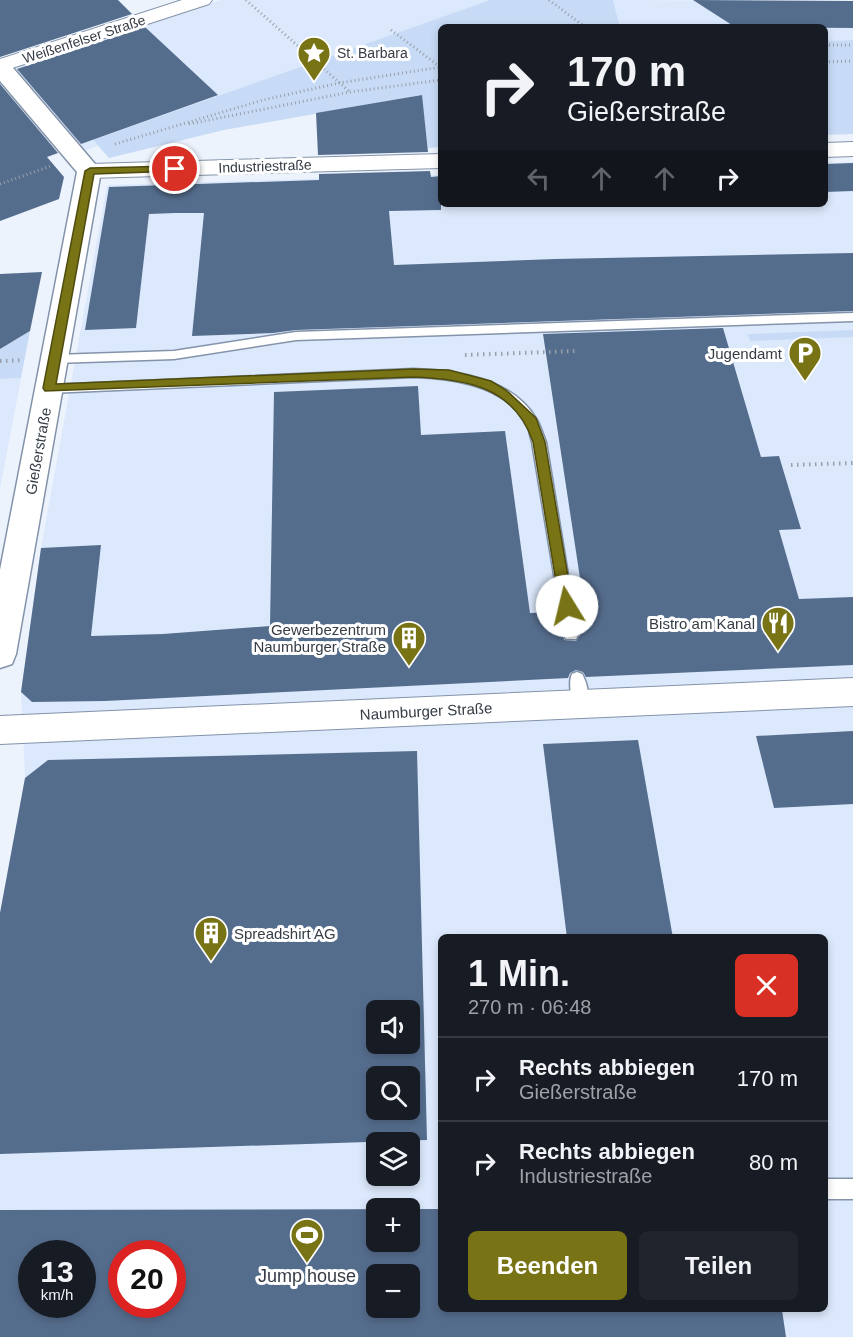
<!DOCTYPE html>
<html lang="de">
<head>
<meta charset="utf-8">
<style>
	body { margin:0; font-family:Arial,sans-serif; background:#20242c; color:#f1f3f6; height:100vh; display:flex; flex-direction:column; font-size:22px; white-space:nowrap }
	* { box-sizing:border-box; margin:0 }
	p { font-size:20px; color:#9ea1a6 }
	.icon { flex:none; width:33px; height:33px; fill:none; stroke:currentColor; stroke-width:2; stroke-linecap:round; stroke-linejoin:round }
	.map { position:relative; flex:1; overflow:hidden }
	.panel { position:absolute; left:438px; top:934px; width:390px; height:378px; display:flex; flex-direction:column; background:#171b24; border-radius:9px; box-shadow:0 3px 9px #0003 }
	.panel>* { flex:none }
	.banner { position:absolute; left:438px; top:24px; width:390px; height:183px; border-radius:9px; box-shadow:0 3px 9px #0003; background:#171b24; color:#f1f3f6; overflow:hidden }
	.controls { position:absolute; left:366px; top:1000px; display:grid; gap:12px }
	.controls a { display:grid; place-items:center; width:54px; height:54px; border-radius:9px; background:#171b24; box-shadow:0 3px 9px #0003; font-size:30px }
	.speed { position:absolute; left:18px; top:1240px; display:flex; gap:12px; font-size:30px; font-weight:700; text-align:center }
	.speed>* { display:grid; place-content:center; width:78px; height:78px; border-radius:50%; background:#171b24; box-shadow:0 3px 9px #0003; line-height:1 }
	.speed small { font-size:15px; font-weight:400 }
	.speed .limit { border:9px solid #d22; background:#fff; color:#111 }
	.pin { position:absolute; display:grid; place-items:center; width:51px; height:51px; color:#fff; margin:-26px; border:3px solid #fff; border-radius:50%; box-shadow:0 2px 6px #0007 }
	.me { position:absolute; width:66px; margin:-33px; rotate:351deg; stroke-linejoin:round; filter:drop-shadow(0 0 4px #0008) }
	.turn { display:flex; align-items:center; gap:21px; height:126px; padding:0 30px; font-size:27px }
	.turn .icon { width:78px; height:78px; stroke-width:2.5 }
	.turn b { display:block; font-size:42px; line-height:51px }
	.lanes { display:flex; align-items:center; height:57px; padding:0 30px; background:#0003; justify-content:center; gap:30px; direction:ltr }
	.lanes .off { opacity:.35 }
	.round { display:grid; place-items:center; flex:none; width:63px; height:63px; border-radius:9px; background:#20242c }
	.overview { display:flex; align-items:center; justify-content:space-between; height:102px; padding:0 30px }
	h1 { font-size:36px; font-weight:600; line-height:45px }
	.action { display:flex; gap:12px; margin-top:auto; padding:12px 30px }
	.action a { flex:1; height:69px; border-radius:9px; background:#787315; color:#fff; font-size:24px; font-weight:600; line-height:69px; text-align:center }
	.action a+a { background:#20242c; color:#f1f3f6 }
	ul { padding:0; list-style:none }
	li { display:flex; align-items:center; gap:18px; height:84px; padding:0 30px; border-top:2px solid #363941 }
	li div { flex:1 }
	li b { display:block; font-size:22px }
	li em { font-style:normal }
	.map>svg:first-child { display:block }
	.built { fill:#dce9fc; fill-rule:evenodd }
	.green { fill:#c7dbf6 }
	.building { fill:#556d8d; fill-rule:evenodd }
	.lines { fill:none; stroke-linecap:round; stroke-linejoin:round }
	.service-casing { stroke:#8393a9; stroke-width:3 }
	.minor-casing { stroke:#8393a9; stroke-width:2 }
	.tertiary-casing { stroke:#8393a9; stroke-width:3 }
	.path-far1 { stroke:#99a0a9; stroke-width:3; stroke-dasharray:1 3; stroke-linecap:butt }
	.path { stroke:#99a0a9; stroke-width:4; stroke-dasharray:1.5 4.5; stroke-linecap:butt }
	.service { fill:#fff; fill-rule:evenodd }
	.minor { fill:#fff; fill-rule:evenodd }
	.tertiary { fill:#fff; fill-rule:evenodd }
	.route { fill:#787315; stroke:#4e4b0e; stroke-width:1.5 }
	.labels { text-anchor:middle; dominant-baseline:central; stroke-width:6; stroke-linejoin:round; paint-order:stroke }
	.far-street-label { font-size:14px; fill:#353c45; stroke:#fff }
	.far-poi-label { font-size:14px; fill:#353c45; stroke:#fff; text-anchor:start }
	.poi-label { font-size:15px; fill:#353c45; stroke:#fff; text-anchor:end }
	.street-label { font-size:15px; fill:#353c45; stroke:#fff }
	.near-poi-label { font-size:18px; fill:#353c45; stroke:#fff }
</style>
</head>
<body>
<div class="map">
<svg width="853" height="1337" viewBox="0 0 853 1337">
	<rect width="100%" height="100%" fill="#ecf3fd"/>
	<g class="built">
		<polygon points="221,0 490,0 93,140 98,146 85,151 17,72 17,68 26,64"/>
		<polygon points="613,0 853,1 853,40 825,41 825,27 620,27"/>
		<path d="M853,162v1175h-853v-424l25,-135 -4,-86 20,-144 66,-363 334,-10v29h384v-41zM441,938h384v372h-384zM376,1011h34v33h-34zM376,1077h34v33h-34zM376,1143h34v33h-34zM376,1209h34v33h-34zM32,1254h50v51h-50zM122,1254h50v51h-50zM376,1275h34v33h-34z"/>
		<polygon points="21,378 19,389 0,489 0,379"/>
	</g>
	<g class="green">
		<polygon points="490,0 613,0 620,27 441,27 441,147 428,148 421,95 224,130 109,158 93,140"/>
		<polygon points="853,40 853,134 825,135 825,41"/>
		<polygon points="853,330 853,337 750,341 748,334"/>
		<polygon points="30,331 21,378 0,379 0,343 12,342"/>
	</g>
	<g class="building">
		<polygon points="0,0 118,0 132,14 0,57"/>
		<polygon points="693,0 853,1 853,28 735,27"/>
		<polygon points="145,27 218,95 81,144 17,69"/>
		<polygon points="0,84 58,153 47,157 64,177 59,199 0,221"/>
		<polygon points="422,95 428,152 318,155 316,113"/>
		<polygon points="853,163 853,191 825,192 825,164"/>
		<polygon points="430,171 431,177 441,176 441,210 389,211 394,265 555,259 853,253 853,311 296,330 273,333 192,336 204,213 175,213 149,214 136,328 85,330 109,187 319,180 319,174"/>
		<polygon points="42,272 30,331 0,349 0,274"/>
		<polygon points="723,328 761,457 779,456 801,529 779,530 799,599 853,597 853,665 586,677 583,672 576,670 570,673 568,678 105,701 32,702 21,692 41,548 101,545 91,636 163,634 270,626 274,392 418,386 421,435 505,431 530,613 558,612 564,640 576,641 580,635 576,611 585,611 543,334"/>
		<polygon points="853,731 853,804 774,808 756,736"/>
		<polygon points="638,740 673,938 567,938 543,744"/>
		<path d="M417,751l10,389 -427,14v-241l25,-135 23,-18zM376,1011h34v33h-34zM376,1077h34v33h-34z"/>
		<path d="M441,1209v101h341l4,27h-786v-127zM376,1209h34v33h-34zM32,1254h50v51h-50zM122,1254h50v51h-50zM376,1275h34v33h-34z"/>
	</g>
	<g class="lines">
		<g class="service-casing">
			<g id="service">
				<polygon points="853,313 853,321 296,340 174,359 55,363 49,359 55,355 174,351 296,332"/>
				<path d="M413,369c44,1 100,9 124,51 4,7 6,15 9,22l32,193 -2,4h-10l-2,-4 -32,-193c-2,-6 -3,-13 -5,-18 -21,-39 -75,-46 -114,-47l-364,16 -6,-4 6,-4z"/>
				<path d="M577,672l5,2c5,8 9,26 4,35l-5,2 -5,-2c-5,-9 -8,-27 -4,-35z"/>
				<rect x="825" y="1179" width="28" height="20"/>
			</g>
		</g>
		<g class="minor-casing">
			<g id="minor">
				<polygon points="182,0 212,0 209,4 0,72 0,59"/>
				<polygon points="853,142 853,156 825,157 825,143"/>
				<polygon points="441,154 441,168 89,178 81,176 78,171 81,166 89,164"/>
				<polygon points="853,678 853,706 0,744 0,716"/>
			</g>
		</g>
		<g class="tertiary-casing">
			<polygon id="tertiary" points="0,60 8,62 101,171 16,654 12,664 0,668 0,570 77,172 0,81"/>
		</g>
		<g class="path-far1">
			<polyline points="246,0 350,92"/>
			<polyline points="549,0 585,27"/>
			<polyline points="391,30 439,66"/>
			<polyline points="825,45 853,45"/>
			<polyline points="825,62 853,61"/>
			<polyline points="189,124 350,92 441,80"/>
			<polyline points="115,144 263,100 339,83 441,67"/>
			<polyline points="0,184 51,166"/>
		</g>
		<g class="path">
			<polyline points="465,355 575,351"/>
			<polyline points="0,361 23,360"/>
			<polyline points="791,465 853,463"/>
		</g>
		<use href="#service" class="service"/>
		<use href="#minor" class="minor"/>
		<use href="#tertiary" class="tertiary"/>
	</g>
	<path class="route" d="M175,166l4,1v4l-85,3 -38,210 357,-15 36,1 42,11 15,9 30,28 9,24 28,164 -2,4h-9l-2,-4 -27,-164c-19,-56 -68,-63 -120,-65l-368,14 -2,-3 42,-217 5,-3z"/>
	<defs>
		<g id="sight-pin" transform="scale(1.725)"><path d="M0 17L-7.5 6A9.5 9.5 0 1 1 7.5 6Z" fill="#787315" stroke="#fff"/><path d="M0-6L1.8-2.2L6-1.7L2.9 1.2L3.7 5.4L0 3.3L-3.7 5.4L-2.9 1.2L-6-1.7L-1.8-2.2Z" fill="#fff"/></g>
		<g id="parking-pin" transform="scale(1.725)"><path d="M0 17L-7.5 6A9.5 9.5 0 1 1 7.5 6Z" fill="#787315" stroke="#fff"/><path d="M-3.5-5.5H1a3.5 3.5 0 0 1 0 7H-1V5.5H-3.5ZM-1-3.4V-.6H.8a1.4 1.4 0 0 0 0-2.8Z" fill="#fff"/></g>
		<g id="restaurant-pin" transform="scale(1.725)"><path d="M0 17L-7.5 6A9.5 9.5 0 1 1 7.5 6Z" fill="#787315" stroke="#fff"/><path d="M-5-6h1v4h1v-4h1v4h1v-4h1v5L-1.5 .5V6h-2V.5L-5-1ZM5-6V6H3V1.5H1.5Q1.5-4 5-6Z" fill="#fff"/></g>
		<g id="building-pin" transform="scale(1.725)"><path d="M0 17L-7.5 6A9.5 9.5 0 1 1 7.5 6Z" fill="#787315" stroke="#fff"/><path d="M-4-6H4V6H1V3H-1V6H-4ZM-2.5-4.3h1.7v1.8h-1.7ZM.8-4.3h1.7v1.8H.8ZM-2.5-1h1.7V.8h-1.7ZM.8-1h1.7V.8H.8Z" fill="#fff"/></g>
		<g id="stadium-pin" transform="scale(1.725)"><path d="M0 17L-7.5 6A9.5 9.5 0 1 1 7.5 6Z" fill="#787315" stroke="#fff"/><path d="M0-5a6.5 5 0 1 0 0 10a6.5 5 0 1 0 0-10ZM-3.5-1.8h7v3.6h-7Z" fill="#fff"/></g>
	</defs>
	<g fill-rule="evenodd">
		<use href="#sight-pin" x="314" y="53"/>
		<use href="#parking-pin" x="805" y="353"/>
		<use href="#restaurant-pin" x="778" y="623"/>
		<use href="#building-pin" x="409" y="638"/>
		<use href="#building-pin" x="211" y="933"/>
		<use href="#stadium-pin" x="307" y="1235"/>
	</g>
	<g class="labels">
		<g class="far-street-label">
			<text transform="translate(84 39) rotate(-18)">Weißenfelser Straße</text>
			<text transform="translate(265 166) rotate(-2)">Industriestraße</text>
		</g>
		<g class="far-poi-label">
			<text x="337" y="53">St. Barbara</text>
		</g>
		<g class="poi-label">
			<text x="782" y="353">Jugendamt</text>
			<text x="755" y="623">Bistro am Kanal</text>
			<text x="386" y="629">Gewerbezentrum<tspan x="386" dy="17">Naumburger Straße</tspan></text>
			<text x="234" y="933" text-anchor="start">Spreadshirt AG</text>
		</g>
		<g class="street-label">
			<text transform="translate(38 451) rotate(-80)">Gießerstraße</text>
			<text transform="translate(426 711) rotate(-3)">Naumburger Straße</text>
		</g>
		<g class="near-poi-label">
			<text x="307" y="1276">Jump house</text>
		</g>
	</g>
</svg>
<div class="controls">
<a><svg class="icon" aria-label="sound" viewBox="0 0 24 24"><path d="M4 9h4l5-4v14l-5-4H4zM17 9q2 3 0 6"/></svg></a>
<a><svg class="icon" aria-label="search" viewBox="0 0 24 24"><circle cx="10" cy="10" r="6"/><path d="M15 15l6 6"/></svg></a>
<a><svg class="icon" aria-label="layers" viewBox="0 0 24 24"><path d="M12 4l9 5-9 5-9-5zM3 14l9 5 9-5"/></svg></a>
<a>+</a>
<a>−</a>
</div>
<div class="speed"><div>13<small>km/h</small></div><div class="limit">20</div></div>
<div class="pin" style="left:175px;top:169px;background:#d93025"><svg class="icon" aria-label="arrive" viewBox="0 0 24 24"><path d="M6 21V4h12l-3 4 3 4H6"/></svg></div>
<svg class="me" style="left:567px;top:606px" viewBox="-20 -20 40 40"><circle r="19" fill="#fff"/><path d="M0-13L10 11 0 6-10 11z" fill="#787315"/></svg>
<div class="banner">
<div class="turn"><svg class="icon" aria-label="right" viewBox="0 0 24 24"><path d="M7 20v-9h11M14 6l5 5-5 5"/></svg><div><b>170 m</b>Gießerstraße</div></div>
<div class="lanes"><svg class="icon off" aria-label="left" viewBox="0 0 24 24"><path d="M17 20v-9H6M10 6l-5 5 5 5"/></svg><svg class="icon off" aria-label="ahead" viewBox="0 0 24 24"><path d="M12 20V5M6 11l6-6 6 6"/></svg><svg class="icon off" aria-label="ahead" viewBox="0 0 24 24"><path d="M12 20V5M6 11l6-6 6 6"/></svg><svg class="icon" aria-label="right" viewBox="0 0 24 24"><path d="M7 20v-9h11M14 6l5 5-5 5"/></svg></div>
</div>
<section class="panel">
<div class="overview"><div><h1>1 Min.</h1><p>270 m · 06:48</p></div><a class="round" style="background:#d93025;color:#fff"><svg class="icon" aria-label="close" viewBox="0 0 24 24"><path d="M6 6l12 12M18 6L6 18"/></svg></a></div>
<ul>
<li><svg class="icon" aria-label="right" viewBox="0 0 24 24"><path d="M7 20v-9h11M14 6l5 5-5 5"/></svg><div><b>Rechts abbiegen</b><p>Gießerstraße</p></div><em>170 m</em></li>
<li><svg class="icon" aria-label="right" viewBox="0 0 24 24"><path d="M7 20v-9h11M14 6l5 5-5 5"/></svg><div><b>Rechts abbiegen</b><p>Industriestraße</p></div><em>80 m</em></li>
</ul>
<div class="action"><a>Beenden</a><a>Teilen</a></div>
</section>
</div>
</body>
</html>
